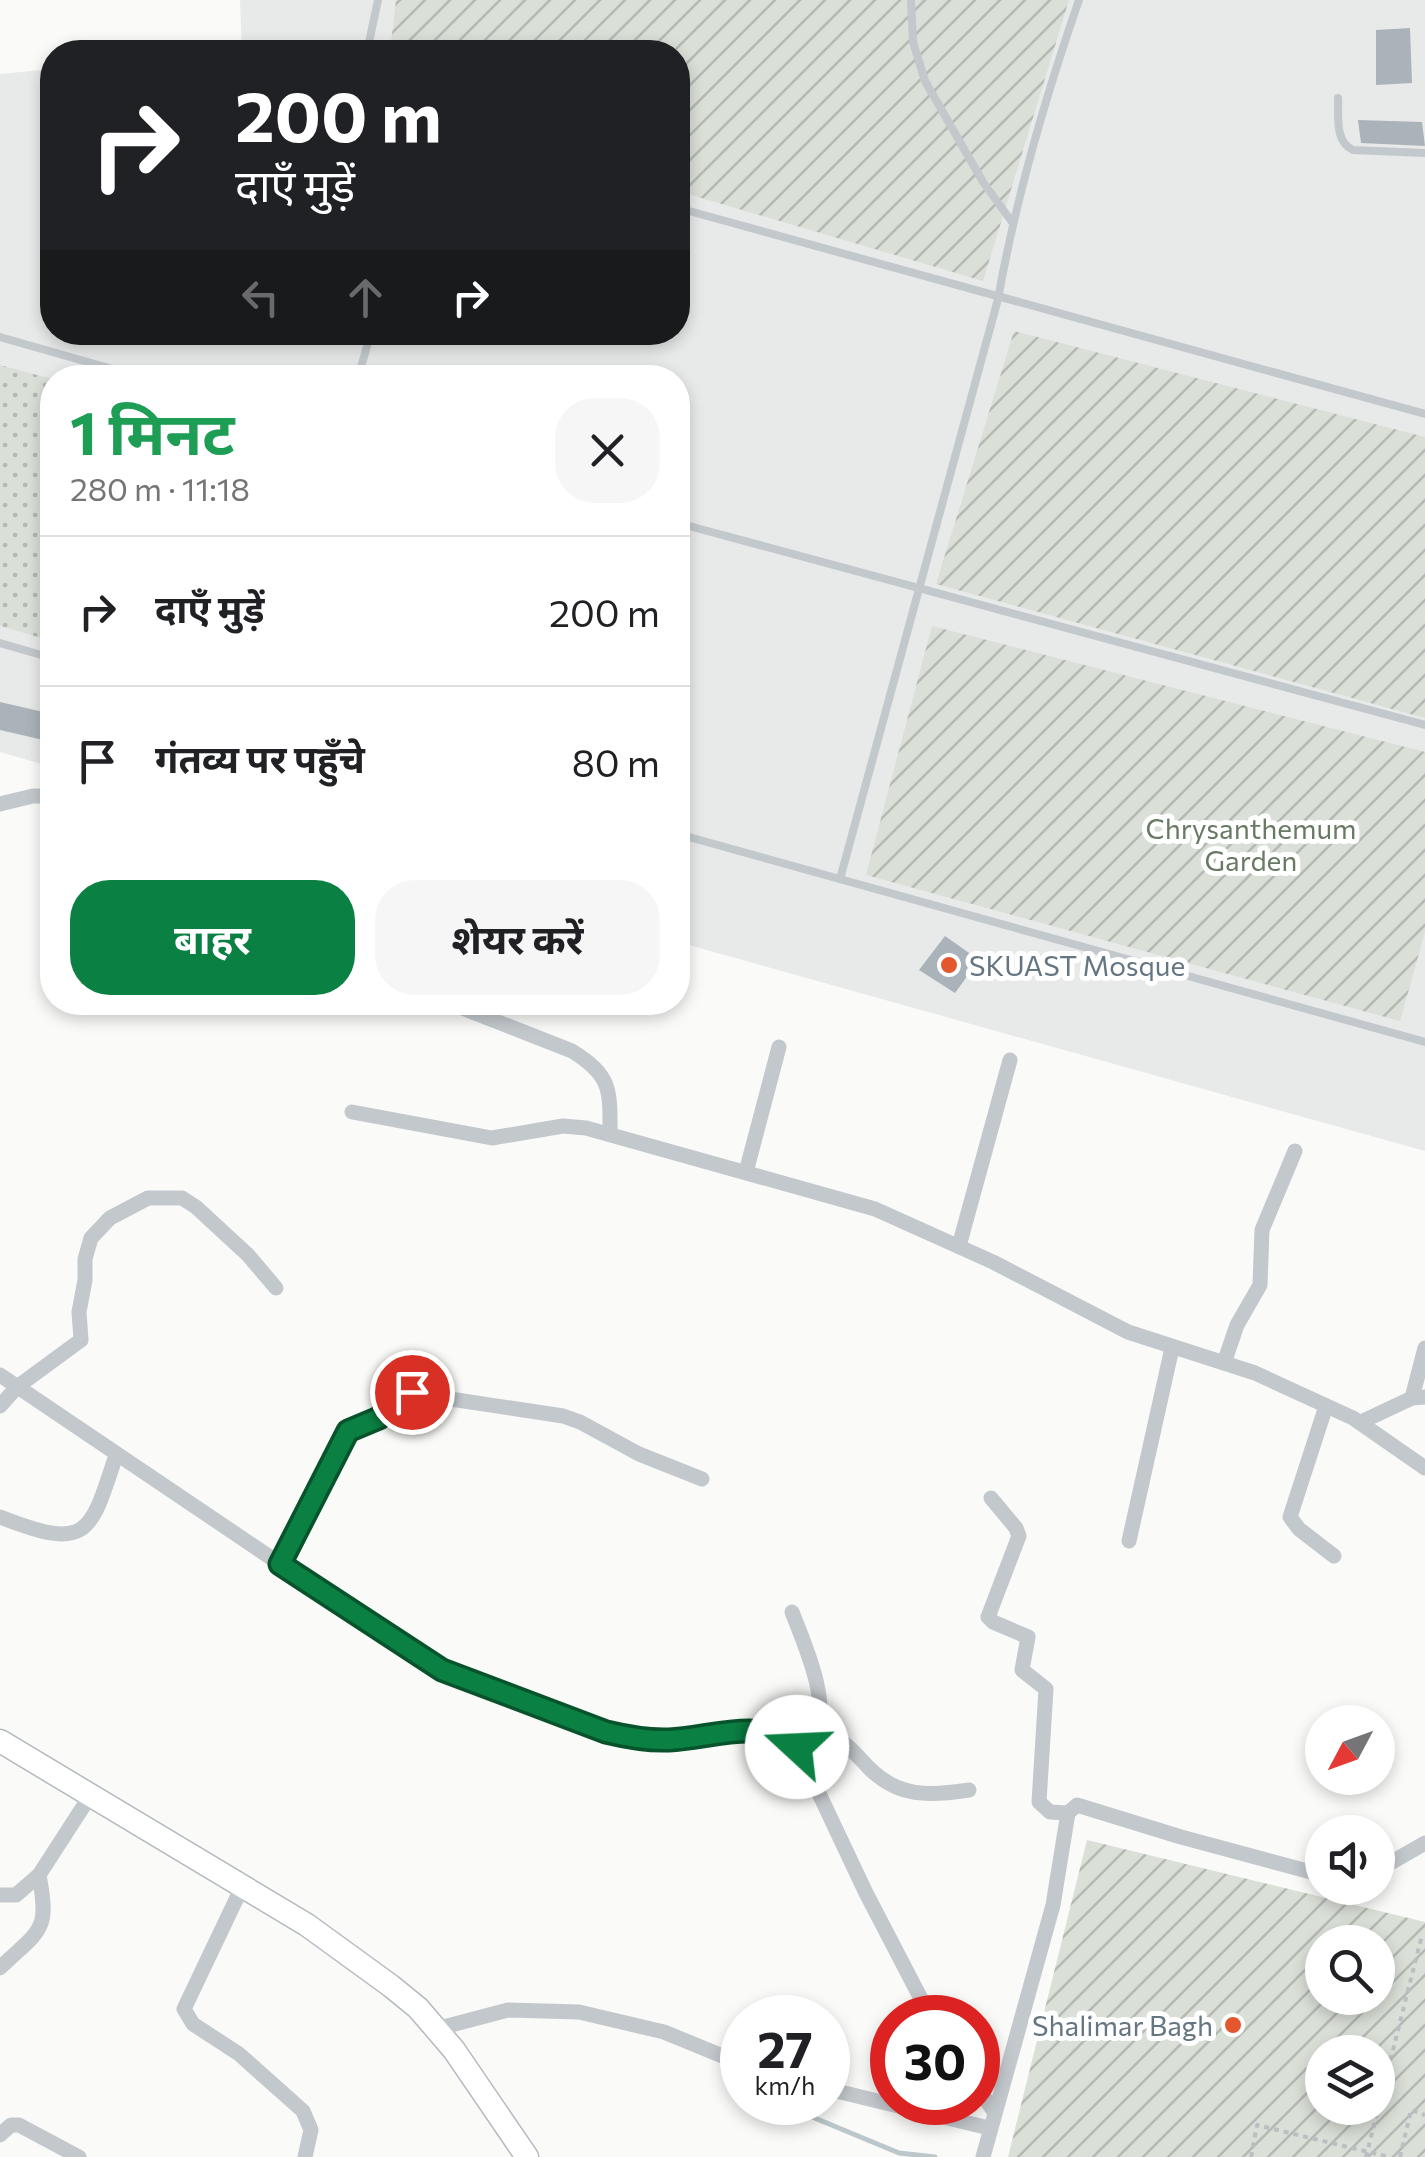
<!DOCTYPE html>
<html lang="hi">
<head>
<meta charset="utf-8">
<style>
	body { margin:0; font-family:Commissioner,"Noto Sans Devanagari",sans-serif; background:#f6f6f6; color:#202124; height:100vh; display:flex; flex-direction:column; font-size:38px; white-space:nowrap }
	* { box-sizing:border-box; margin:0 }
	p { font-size:32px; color:#757577 }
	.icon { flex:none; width:55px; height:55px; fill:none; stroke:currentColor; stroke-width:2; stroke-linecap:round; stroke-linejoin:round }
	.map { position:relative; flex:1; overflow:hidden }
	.details { position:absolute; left:40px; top:365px; width:650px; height:650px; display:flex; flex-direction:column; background:#fff; border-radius:40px; box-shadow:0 5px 15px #0003 }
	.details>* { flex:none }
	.guide { position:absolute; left:40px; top:40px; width:650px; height:305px; border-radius:40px; box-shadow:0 5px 15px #0003; background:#202124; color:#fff; overflow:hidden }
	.needle { width:65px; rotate:229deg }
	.fabs { position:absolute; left:1305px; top:1705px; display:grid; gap:20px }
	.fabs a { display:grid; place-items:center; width:90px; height:90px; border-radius:50%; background:#fff; box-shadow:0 5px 15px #0003; font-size:50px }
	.speed { position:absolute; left:720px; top:1995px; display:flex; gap:20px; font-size:50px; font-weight:700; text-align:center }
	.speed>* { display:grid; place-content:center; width:130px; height:130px; border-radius:50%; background:#fff; box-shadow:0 5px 15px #0003; line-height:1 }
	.speed small { font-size:25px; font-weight:400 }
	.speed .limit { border:15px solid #d22; background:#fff; color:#111 }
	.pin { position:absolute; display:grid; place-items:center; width:85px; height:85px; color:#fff; margin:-42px; border:5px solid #fff; border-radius:50%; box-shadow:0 2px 10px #0007 }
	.me { position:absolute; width:110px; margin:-55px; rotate:290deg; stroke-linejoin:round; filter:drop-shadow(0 0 8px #0008) }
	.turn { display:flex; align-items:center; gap:35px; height:210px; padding:0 30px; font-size:45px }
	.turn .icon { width:130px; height:130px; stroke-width:2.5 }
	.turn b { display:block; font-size:70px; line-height:85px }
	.lanes { display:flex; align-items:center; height:95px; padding:0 30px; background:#0003; justify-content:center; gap:50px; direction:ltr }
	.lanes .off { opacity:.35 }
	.round { display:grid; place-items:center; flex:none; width:105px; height:105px; border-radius:40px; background:#f6f6f6 }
	.head { display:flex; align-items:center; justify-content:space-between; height:170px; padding:0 30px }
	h1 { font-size:60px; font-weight:700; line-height:75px; color:#1e9e55 }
	.action { display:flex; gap:20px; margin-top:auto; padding:20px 30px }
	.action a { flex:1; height:115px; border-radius:40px; background:#0b8043; color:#fff; font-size:40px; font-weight:700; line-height:115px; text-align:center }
	.action a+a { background:#f6f6f6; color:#202124 }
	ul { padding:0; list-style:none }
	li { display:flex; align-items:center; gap:30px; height:150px; padding:0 30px; border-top:2px solid #e0e0e0 }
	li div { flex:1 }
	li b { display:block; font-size:38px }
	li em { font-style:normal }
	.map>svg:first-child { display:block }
	.built { fill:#e8e9e9 }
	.grass { fill:url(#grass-dots) }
	.garden { fill:url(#garden-furrows); fill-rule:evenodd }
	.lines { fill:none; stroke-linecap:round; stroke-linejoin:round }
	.stream { stroke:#bbc7cb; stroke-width:5 }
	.building { fill:#aab3b9 }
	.secondary-casing { stroke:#b3babf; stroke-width:25 }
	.path { stroke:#bbbfc2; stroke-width:4; stroke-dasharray:5 5; stroke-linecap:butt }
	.lane { stroke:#c3c8cc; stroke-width:8 }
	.street { stroke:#c3c8cc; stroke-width:15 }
	.secondary { stroke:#fff; stroke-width:22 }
	.route-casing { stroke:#07532c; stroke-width:25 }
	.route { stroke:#0b8043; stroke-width:18 }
	.poi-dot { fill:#e4572e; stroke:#fff; stroke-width:4 }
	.labels { text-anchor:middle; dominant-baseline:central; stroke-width:10; stroke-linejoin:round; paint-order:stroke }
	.park-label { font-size:28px; fill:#687a64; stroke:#fff }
	.poi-label { font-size:28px; fill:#657683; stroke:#fff; text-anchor:start }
</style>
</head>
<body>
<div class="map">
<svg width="1425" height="2157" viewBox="0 0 1425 2157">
	<defs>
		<pattern id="grass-dots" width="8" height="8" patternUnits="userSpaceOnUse" patternTransform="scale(2.5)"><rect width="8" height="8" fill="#dadfd7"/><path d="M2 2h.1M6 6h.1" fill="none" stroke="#b4b9b4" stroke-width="1.8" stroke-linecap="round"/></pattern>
		<pattern id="garden-furrows" width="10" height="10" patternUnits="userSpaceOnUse" patternTransform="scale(2.5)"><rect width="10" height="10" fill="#dadfd7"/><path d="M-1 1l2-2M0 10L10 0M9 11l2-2" fill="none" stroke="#b4b9b4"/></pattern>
	</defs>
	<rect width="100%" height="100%" fill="#fafaf8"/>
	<polygon class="built" points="240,0 1425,0 1425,1151 678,942 678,378 52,378 52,767 0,752 0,74 52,69 52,332 678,332 678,52 242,52"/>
	<polygon class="grass" points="0,365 52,379 52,641 0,626"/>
	<g class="garden">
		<polygon points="396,0 1069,0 983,281 678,191 678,52 390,52"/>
		<polygon points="1014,331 1425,437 1425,718 936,584"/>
		<polygon points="932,626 1425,752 1425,932 1400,1021 866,875"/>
		<path d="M1087,1840l338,82v235h-417zM1378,1942v56h-56v-56zM1322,2052h56v56h-56z"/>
	</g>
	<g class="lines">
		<polyline class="stream" points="776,2102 899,2153 935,2157"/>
	</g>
	<g class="building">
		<polygon points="1410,28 1412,83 1376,85 1376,30"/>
		<polygon points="1358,120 1422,122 1425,146 1361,143"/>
		<polygon points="0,702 52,714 52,742 0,730"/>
		<polygon points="945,936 979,960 955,993 919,970"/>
	</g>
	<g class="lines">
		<g class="secondary-casing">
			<polyline id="secondary" points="0,1741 307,1925 391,1986 418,2008 454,2050 527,2157"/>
		</g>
		<g class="path">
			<polyline points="1251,2157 1257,2125 1389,2157"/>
			<polyline points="1366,2157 1422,1935"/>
			<polyline points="1400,2157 1411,2110 1425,2115"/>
		</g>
		<g class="lane">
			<polyline points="911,0 913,42 925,81 983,182 1012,222"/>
			<polyline points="367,52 378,0"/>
			<path d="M1338,98c1,18 -4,43 15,52l72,3"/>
			<polyline points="678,208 1425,414"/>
			<polyline points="0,337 144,378"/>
			<polyline points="358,378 371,332"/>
			<polyline points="678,523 1425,725"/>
			<polyline points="0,643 52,658"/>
			<polyline points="678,834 1425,1042"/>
			<path d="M840,879l158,-580c18,-102 47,-201 81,-299"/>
		</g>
		<g class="street">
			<polyline points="0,804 33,796 52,796"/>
			<path d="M447,1002l125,49c40,25 38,39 38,83"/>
			<polyline points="352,1112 492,1138 563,1126 586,1128 875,1209 993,1262 1128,1332 1255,1373 1353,1418 1425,1468"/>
			<polyline points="746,1172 779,1047"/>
			<polyline points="959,1246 1010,1060"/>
			<polyline points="1224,1363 1237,1325 1260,1285 1262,1230 1295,1151"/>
			<polyline points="0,1375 378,1630 442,1670 606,1731 630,1738 669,1740 758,1730 784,1736 797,1747 866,1893 931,2018"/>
			<polyline points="1412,1398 1425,1348"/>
			<polyline points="0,1406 17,1387 81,1340 79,1312 85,1280 85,1259 91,1238 110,1218 148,1198 182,1198 196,1207 248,1255 276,1288"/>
			<polyline points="1326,1406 1290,1517 1299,1529 1334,1556"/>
			<polyline points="1361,1422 1412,1398 1425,1397"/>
			<polyline points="991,1498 1016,1528 1019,1536 988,1617 993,1622 1028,1637 1022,1670 1046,1689 1039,1802 1050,1812 1068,1813"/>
			<path d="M0,1517c87,34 90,19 116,-62"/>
			<polyline points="1129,1541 1172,1348"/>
			<polyline points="280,1564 347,1431 379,1418 392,1400 404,1392 563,1416 580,1422 639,1454 702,1479"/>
			<path d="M792,1612c12,31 41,95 22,126l-17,9"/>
			<path d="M819,1731c23,6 33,19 49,36 30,31 62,29 101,23"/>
			<polyline points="1378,1870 1425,1843"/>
			<polyline points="243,1885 184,2009 193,2024 239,2054 303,2111 311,2130 305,2157"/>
			<polyline points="0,1895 16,1895 39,1875 92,1793"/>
			<path d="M0,1968c40,-39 50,-35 39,-93"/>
			<polyline points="436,2029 508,2010 579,2012 664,2032 742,2064"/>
			<polyline points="978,2088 995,2113"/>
			<polyline points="828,2089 989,2128"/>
			<polyline points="0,2135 11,2125 19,2125 79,2157"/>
			<polyline points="983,2157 1053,1905 1068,1813 1077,1805 1181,1837 1322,1875"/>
		</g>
		<use href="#secondary" class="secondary"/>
	</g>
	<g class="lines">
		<g class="route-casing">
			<path id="route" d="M412,1392l-14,4 -19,22 -31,13 -68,133 162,106 164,62c21,5 41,9 63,8 43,-2 92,-23 128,7"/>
		</g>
		<use href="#route" class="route"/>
	</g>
	<g class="poi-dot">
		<circle cx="949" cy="965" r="10"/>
		<circle cx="1233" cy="2025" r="10"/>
	</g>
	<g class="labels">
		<g class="park-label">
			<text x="1251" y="828">Chrysanthemum<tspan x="1251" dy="32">Garden</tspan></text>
		</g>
		<g class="poi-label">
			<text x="969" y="965">SKUAST Mosque</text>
			<text x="1213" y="2025" text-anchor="end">Shalimar Bagh</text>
		</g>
	</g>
</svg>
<div class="fabs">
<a><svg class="needle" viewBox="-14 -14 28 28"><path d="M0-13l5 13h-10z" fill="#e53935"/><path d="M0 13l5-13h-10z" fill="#757577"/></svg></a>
<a><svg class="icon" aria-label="sound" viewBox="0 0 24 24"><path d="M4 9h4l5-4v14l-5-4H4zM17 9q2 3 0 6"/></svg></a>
<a><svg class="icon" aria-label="search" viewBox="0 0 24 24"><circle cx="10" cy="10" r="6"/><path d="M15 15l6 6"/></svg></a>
<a><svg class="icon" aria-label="layers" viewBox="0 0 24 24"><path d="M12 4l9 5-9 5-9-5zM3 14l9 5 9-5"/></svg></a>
</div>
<div class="speed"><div>27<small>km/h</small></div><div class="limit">30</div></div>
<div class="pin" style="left:412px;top:1392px;background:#d93025"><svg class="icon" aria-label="arrive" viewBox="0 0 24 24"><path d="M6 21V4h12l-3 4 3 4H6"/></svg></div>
<svg class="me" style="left:797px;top:1747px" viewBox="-20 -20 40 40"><circle r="19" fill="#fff"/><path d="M0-13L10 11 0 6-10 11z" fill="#0b8043"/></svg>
<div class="guide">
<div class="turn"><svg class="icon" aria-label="right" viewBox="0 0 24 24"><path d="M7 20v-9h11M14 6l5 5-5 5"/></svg><div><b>200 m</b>दाएँ मुड़ें</div></div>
<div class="lanes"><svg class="icon off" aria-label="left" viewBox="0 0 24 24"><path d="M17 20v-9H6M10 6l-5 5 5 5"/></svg><svg class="icon off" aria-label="ahead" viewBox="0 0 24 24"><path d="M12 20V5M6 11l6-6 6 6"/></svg><svg class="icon" aria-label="right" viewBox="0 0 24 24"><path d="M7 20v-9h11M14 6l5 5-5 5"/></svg></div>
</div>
<section class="details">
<div class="head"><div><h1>1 मिनट</h1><p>280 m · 11:18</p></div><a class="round"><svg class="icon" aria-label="close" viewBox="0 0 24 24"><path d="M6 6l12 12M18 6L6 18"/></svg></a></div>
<ul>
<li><svg class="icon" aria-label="right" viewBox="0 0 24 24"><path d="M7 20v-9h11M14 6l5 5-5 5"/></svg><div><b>दाएँ मुड़ें</b></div><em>200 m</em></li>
<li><svg class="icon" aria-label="arrive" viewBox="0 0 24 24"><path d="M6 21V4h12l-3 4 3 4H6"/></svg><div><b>गंतव्य पर पहुँचे</b></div><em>80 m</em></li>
</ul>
<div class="action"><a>बाहर</a><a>शेयर करें</a></div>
</section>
</div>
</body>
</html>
